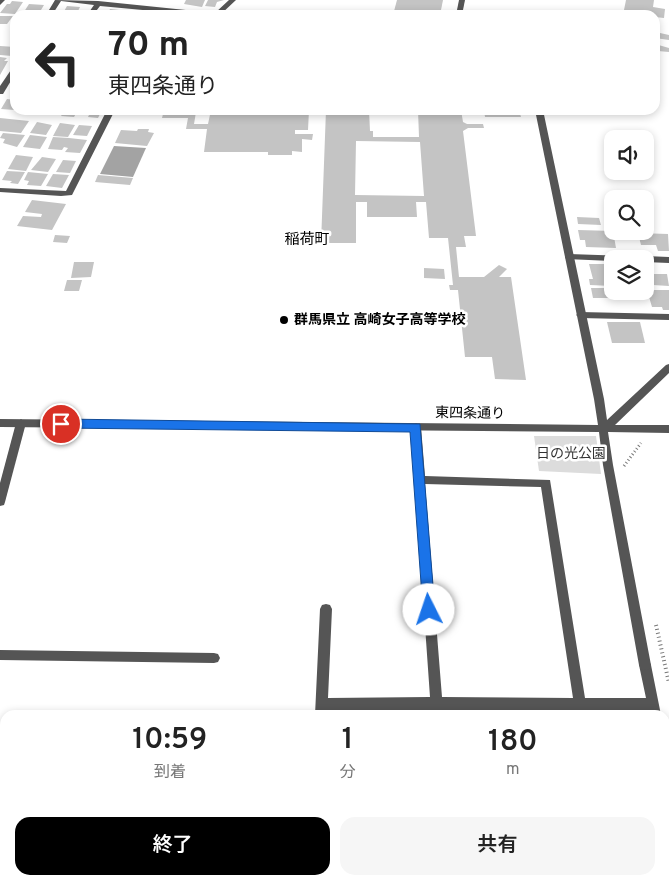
<!DOCTYPE html>
<html lang="ja">
<head>
<meta charset="utf-8">
<style>
	body { margin:0; font-family:Overpass,"Noto Sans JP",sans-serif; background:#f6f6f6; color:#222; height:100vh; display:flex; flex-direction:column; font-size:19px; white-space:nowrap }
	* { box-sizing:border-box; margin:0 }
	p { font-size:16px; color:#767676 }
	.icon { flex:none; width:28px; height:28px; fill:none; stroke:currentColor; stroke-width:2; stroke-linecap:round; stroke-linejoin:round }
	.map { position:relative; flex:1; overflow:hidden }
	.drawer { position:absolute; left:0px; top:710px; width:670px; height:175px; display:flex; flex-direction:column; background:#fff; border-radius:15px 15px 0 0; box-shadow:0 2px 8px #0003 }
	.drawer>* { flex:none }
	.top-card { position:absolute; left:10px; top:10px; width:650px; height:105px; border-radius:15px; box-shadow:0 2px 8px #0003; background:#fff; color:#222; overflow:hidden }
	.buttons { position:absolute; left:604px; top:130px; display:grid; gap:10px }
	.buttons a { display:grid; place-items:center; width:50px; height:50px; border-radius:10px; background:#fff; box-shadow:0 2px 8px #0003; font-size:25px }
	.pin { position:absolute; display:grid; place-items:center; width:42px; height:42px; color:#fff; margin:-21px; border:2px solid #fff; border-radius:50%; box-shadow:0 1px 5px #0007 }
	.me { position:absolute; width:55px; margin:-28px; rotate:356deg; stroke-linejoin:round; filter:drop-shadow(0 0 4px #0008) }
	.turn { display:flex; align-items:center; gap:18px; height:105px; padding:0 15px; font-size:22px }
	.turn .icon { width:65px; height:65px; stroke-width:2.5 }
	.turn b { display:block; font-size:35px; line-height:42px }
	.eta { display:flex; justify-content:space-evenly; align-items:center; height:85px; text-align:center }
	.eta b { font-size:30px; font-weight:600; line-height:35px }
	.action { display:flex; gap:10px; margin-top:auto; padding:10px 15px }
	.action a { flex:1; height:58px; border-radius:15px; background:#000; color:#fff; font-size:20px; font-weight:600; line-height:58px; text-align:center }
	.action a+a { background:#f6f6f6; color:#222 }
	.map>svg:first-child { display:block }
	.green { fill:#dcdcdc }
	.water { fill:#a3a3a3 }
	.building { fill:#c4c4c4; fill-rule:evenodd }
	.lines { fill:none; stroke-linecap:round; stroke-linejoin:round }
	.path-far1 { stroke:#777; stroke-width:3; stroke-dasharray:1 2.5; stroke-linecap:butt }
	.path { stroke:#777; stroke-width:4; stroke-dasharray:1 3; stroke-linecap:butt }
	.minor { fill:#555; fill-rule:evenodd }
	.tertiary { fill:#555; fill-rule:evenodd }
	.route { fill:#1a73e8; stroke:#114b97 }
	.poi-dot { fill:#000; stroke:#fff; stroke-width:2 }
	.labels { text-anchor:middle; dominant-baseline:central; stroke-width:5; stroke-linejoin:round; paint-order:stroke }
	.poi-label { font-size:14px; font-weight:bold; fill:#000; stroke:#fff; text-anchor:start }
	.street-label { font-size:14px; fill:#000; stroke:#fff }
	.park-label { font-size:14px; fill:#333; stroke:#fff }
	.neighbourhood-label { font-size:15px; fill:#000; stroke:#fff }
</style>
</head>
<body>
<div class="map">
<svg width="669" height="885" viewBox="0 0 669 885">
	<rect width="100%" height="100%" fill="#fff"/>
	<polygon class="green" points="534,436 596,436 601,474 539,471"/>
	<polygon class="water" points="114,146 146,148 133,177 100,174"/>
	<g class="building">
		<polygon points="186,0 205,0 202,7 184,4"/>
		<polygon points="208,0 224,0 217,2 215,7 205,6"/>
		<polygon points="397,0 443,0 440,15 393,15"/>
		<polygon points="626,0 654,0 653,7 665,9 664,18 655,17 655,15 623,15"/>
		<polygon points="12,1 23,2 15,14 0,13 7,4 10,4"/>
		<polygon points="29,4 44,5 38,15 22,15"/>
		<polygon points="67,6 80,7 78,11 85,11 83,15 62,15"/>
		<polygon points="110,9 128,11 125,15 107,15"/>
		<polygon points="0,16 13,16 7,24 0,24"/>
		<polygon points="655,23 658,23 657,29 660,30 660,33 669,35 669,40 655,38"/>
		<polygon points="655,44 669,48 669,52 658,51 657,58 655,58"/>
		<polygon points="0,46 15,47 15,52 12,56 0,55"/>
		<polygon points="0,57 7,58 4,61 8,61 0,75"/>
		<polygon points="7,99 15,100 15,110 1,109"/>
		<polygon points="65,110 78,110 74,117 61,116"/>
		<polygon points="83,110 102,110 98,118 88,117 90,113 82,113"/>
		<polygon points="164,110 191,110 191,112 196,112 194,124 208,124 211,110 309,110 308,130 295,130 295,134 313,134 312,140 302,139 302,152 292,151 292,155 268,155 268,152 204,152 207,129 186,129 188,118 162,118"/>
		<path d="M326,110h43l1,21h3v6h46l-1,-27h43l2,12 4,2h16l1,4h-16l-5,3 13,105h-12l2,11h-10l3,30h25l15,-12 8,4 -8,8h12l15,103 -31,-1 -3,-22h-27l-7,-67h-8l-1,-5h4l-5,-47h-19l-3,-36h-10l1,15h-50v-15h-11v41h-35zM356,141l64,1 4,54 -69,-1z"/>
		<polygon points="484,110 519,110 521,117 485,117"/>
		<polygon points="0,118 29,121 21,133 0,131"/>
		<polygon points="37,122 52,125 46,135 30,133"/>
		<polygon points="60,123 75,125 68,137 53,136"/>
		<polygon points="79,125 92,126 87,136 73,135"/>
		<polygon points="138,129 149,129 148,132 154,133 147,146 115,143 121,130 137,131"/>
		<polygon points="3,133 25,135 17,147 3,143 5,139 0,138"/>
		<polygon points="30,135 47,137 40,149 23,147"/>
		<polygon points="53,137 69,138 87,140 80,153 65,152 68,148 64,147 62,150 48,149"/>
		<polygon points="16,155 33,157 26,171 8,169"/>
		<polygon points="42,157 56,159 48,172 31,170"/>
		<polygon points="63,160 76,161 70,173 56,172"/>
		<polygon points="7,171 25,172 18,184 10,183 12,181 2,180"/>
		<polygon points="28,172 48,174 41,186 27,185 29,181 24,180"/>
		<polygon points="53,174 69,175 62,188 46,186"/>
		<polygon points="98,175 133,178 130,185 95,182"/>
		<polygon points="32,200 66,204 52,230 17,226 23,216 41,217 42,214 25,212"/>
		<polygon points="577,217 599,218 601,225 578,224"/>
		<polygon points="578,230 613,231 616,248 586,247 585,240 580,240"/>
		<polygon points="638,233 668,234 669,251 658,251 656,245 641,245"/>
		<polygon points="55,235 70,236 67,243 53,242"/>
		<polygon points="74,262 94,262 91,277 71,278"/>
		<polygon points="589,264 612,264 612,286 590,285 589,279 593,279"/>
		<polygon points="424,268 444,269 445,279 424,278"/>
		<polygon points="651,274 667,274 669,286 653,285"/>
		<polygon points="67,280 82,280 79,291 64,291"/>
		<polygon points="591,288 612,288 612,291 621,291 623,298 593,298"/>
		<polygon points="647,290 669,290 669,310 663,310 662,307 652,307"/>
		<polygon points="607,322 640,322 645,343 612,343"/>
	</g>
	<g class="lines">
		<polyline class="path-far1" points="624,466 641,443"/>
		<g class="path">
			<polyline points="656,625 669,683"/>
			<polyline points="370,880 370,885"/>
		</g>
		<g class="minor">
			<polygon points="0,0 5,0 0,5"/>
			<polygon points="55,0 98,1 215,13 229,0 236,0 220,15 196,15 100,6 93,15 87,15 94,5 61,1 52,15 46,15"/>
			<polygon points="15,66 15,74 3,94 0,94 0,86 13,67"/>
			<polygon points="107,110 115,110 72,195 61,196 0,192 0,188 66,191"/>
			<polygon points="569,254 627,256 631,259 612,259 612,261 566,259 565,257"/>
			<polygon points="645,256 669,257 669,263 645,262 645,259 641,259"/>
			<polygon points="580,312 669,314 669,320 580,318 576,315"/>
			<polygon points="21,419 26,423 5,502 4,505 0,506 0,483 16,423"/>
			<path d="M416,423l5,4 4,49 125,4 35,218h61l-7,-33 2,-4 4,-1 4,1 2,4 10,50h-12l-1,-5h-320l-1,5h-12l5,-106 2,-4 4,-1 4,1 2,4 -4,89 102,-1 -19,-270zM425,484l116,3 32,211 -131,-1z"/>
			<polygon points="0,650 214,653 218,654 220,658 218,662 214,663 0,660"/>
			<rect x="0" y="729" width="5" height="12"/>
			<polygon points="665,754 669,755 669,785 665,784"/>
		</g>
		<g class="tertiary">
			<polygon points="459,0 465,0 462,15 456,15"/>
			<polygon points="535,110 543,110 604,399 607,420 666,365 669,364 669,373 615,425 669,425 669,433 608,432 613,465 651,665 649,669 645,670 641,669 639,665 603,465 599,432 0,427 0,419 598,425 594,399"/>
		</g>
	</g>
	<polygon class="route" points="61,419 420,424 435,610 434,614 429,616 424,614 423,610 410,432 61,428 55,424"/>
	<circle class="poi-dot" cx="284" cy="320" r="5"/>
	<g class="labels">
		<g class="poi-label">
			<text x="294" y="320">群馬県立 高崎女子高等学校</text>
		</g>
		<g class="street-label">
			<text transform="translate(470 414) rotate(1)">東四条通り</text>
		</g>
		<g class="park-label">
			<text x="571" y="454">日の光公園</text>
		</g>
		<g class="neighbourhood-label">
			<text x="307" y="240">稲荷町</text>
		</g>
	</g>
</svg>
<div class="buttons">
<a><svg class="icon" aria-label="sound" viewBox="0 0 24 24"><path d="M4 9h4l5-4v14l-5-4H4zM17 9q2 3 0 6"/></svg></a>
<a><svg class="icon" aria-label="search" viewBox="0 0 24 24"><circle cx="10" cy="10" r="6"/><path d="M15 15l6 6"/></svg></a>
<a><svg class="icon" aria-label="layers" viewBox="0 0 24 24"><path d="M12 4l9 5-9 5-9-5zM3 14l9 5 9-5"/></svg></a>
</div>
<div class="pin" style="left:61px;top:424px;background:#d93025"><svg class="icon" aria-label="arrive" viewBox="0 0 24 24"><path d="M6 21V4h12l-3 4 3 4H6"/></svg></div>
<svg class="me" style="left:429px;top:610px" viewBox="-20 -20 40 40"><circle r="19" fill="#fff"/><path d="M0-13L10 11 0 6-10 11z" fill="#1a73e8"/></svg>
<div class="top-card">
<div class="turn"><svg class="icon" aria-label="left" viewBox="0 0 24 24"><path d="M17 20v-9H6M10 6l-5 5 5 5"/></svg><div><b>70 m</b>東四条通り</div></div>
</div>
<section class="drawer">
<div class="eta">
<div><b>10:59</b><p>到着</p></div>
<div><b>1</b><p>分</p></div>
<div><b>180</b><p>m</p></div>
</div>
<div class="action"><a>終了</a><a>共有</a></div>
</section>
</div>
</body>
</html>
